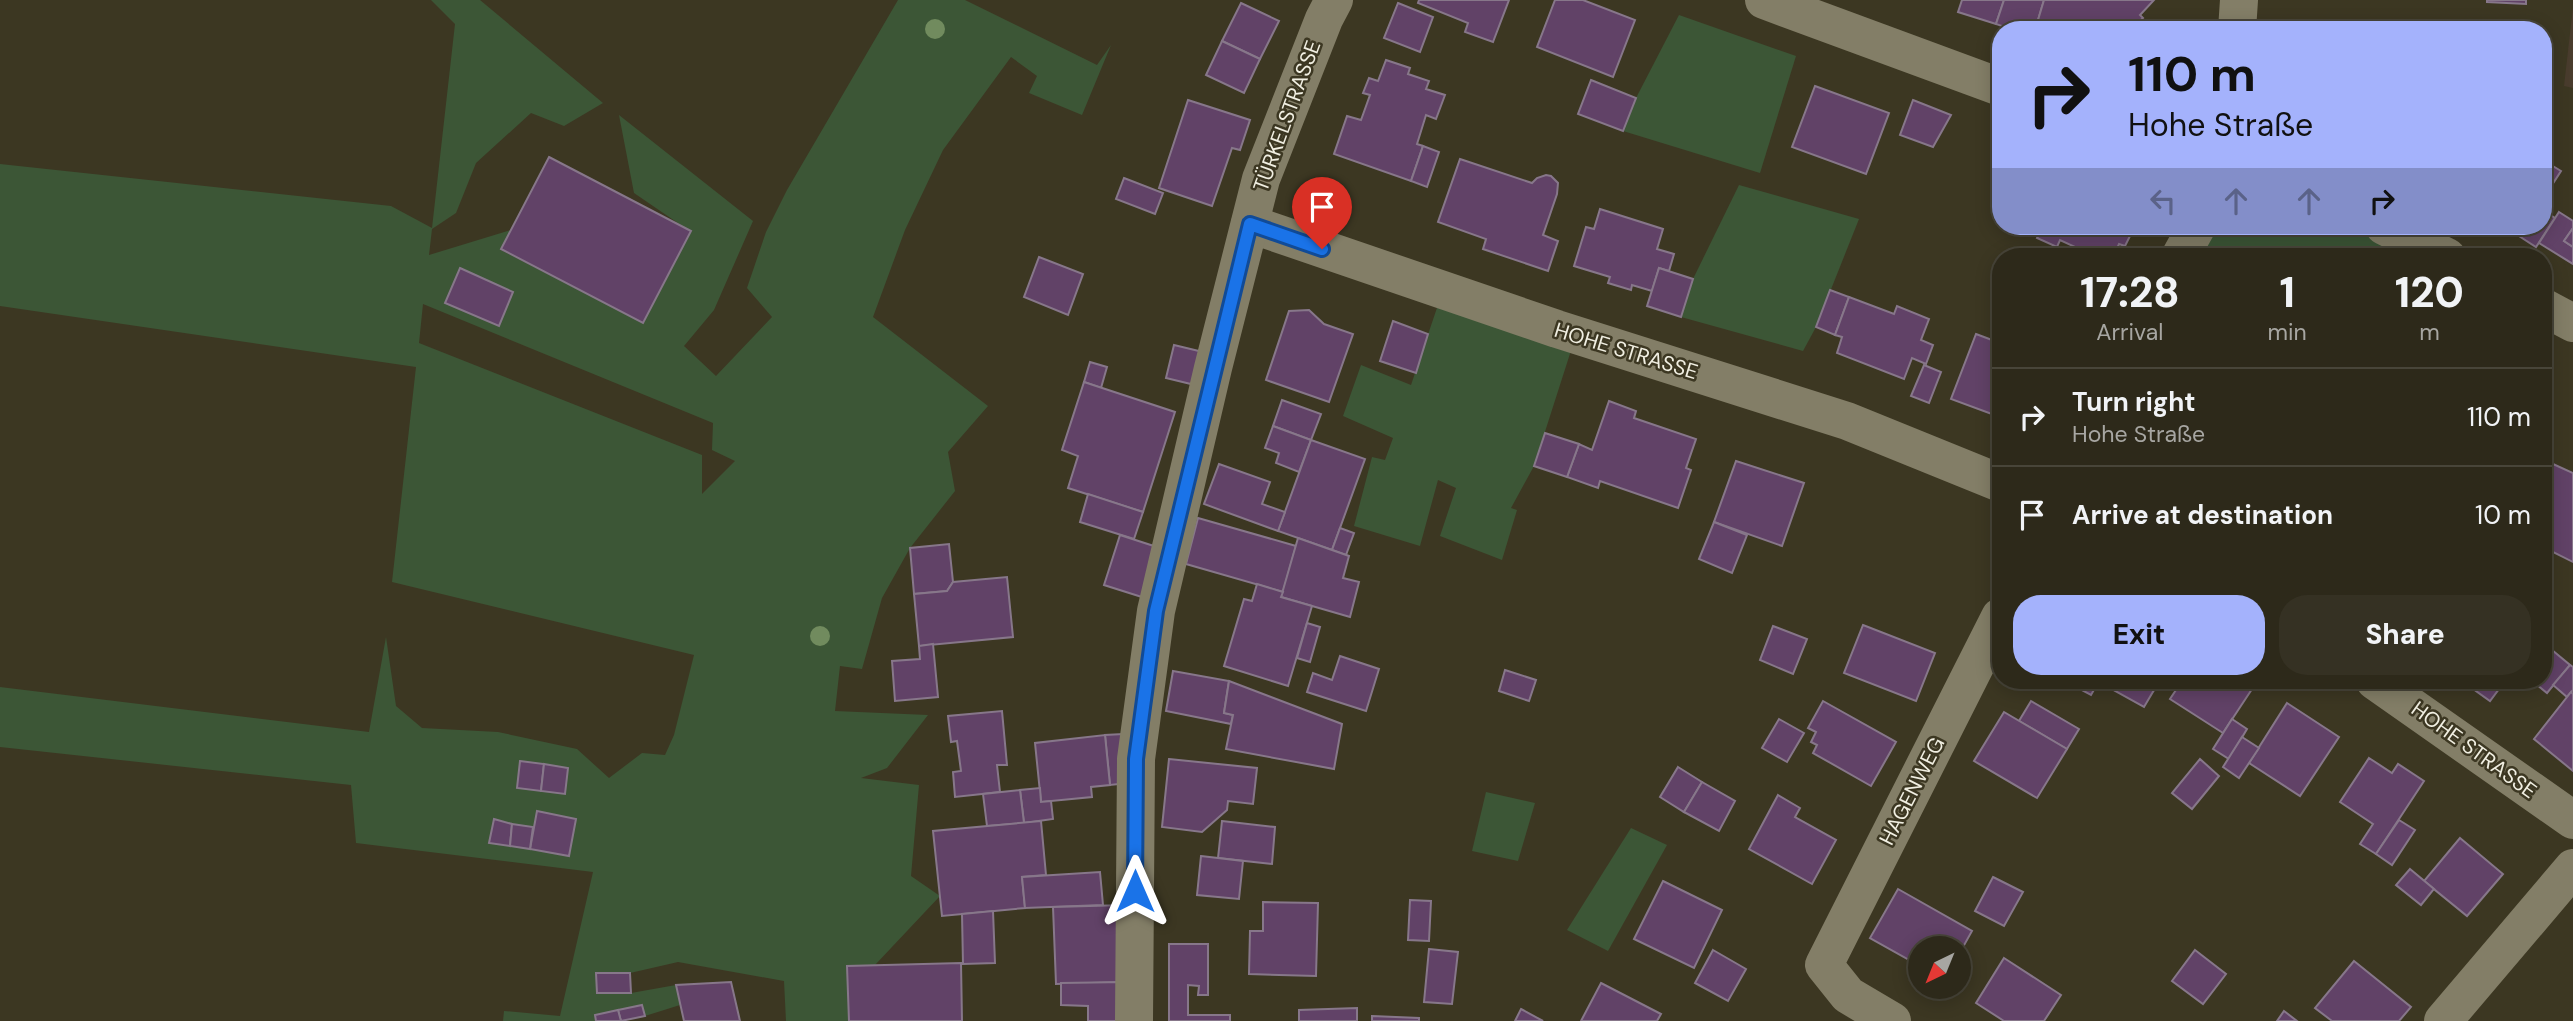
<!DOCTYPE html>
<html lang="en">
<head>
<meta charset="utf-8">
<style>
	body { margin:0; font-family:"DM Sans",sans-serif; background:#353123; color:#f1f3f6; height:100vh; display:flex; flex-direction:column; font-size:26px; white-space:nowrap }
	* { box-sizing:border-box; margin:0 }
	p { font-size:23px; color:#a7a6a2 }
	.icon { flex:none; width:38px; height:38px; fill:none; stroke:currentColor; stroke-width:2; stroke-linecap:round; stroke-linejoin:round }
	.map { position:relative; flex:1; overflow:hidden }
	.sheet { position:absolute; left:1992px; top:248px; width:560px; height:441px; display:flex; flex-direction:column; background:#2d291a; border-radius:28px; box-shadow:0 4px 18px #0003,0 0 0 2px #484539 }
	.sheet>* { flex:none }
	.hud { position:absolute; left:1992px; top:21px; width:560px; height:214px; border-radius:28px; box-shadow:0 4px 18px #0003,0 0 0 2px #484539; background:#a4b2fc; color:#111; overflow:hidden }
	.needle { width:46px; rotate:223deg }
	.buttons { position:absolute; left:1908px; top:936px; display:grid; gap:14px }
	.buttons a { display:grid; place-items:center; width:63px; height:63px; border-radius:50%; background:#2d291a; box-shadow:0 4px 18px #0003,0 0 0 2px #484539; font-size:35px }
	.pin { position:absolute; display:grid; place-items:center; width:60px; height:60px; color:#fff; margin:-72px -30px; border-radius:50% 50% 50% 0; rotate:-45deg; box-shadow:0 0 7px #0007 }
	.pin .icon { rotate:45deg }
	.me { position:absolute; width:77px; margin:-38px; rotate:0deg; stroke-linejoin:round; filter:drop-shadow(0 0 5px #0008) }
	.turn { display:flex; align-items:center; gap:24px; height:147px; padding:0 21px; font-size:32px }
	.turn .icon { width:91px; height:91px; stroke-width:2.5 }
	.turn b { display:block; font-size:49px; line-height:60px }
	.lanes { display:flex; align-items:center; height:66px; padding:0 21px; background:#0003; justify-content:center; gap:35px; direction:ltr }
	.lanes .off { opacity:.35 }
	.eta { display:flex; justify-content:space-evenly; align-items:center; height:119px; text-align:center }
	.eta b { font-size:42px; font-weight:800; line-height:49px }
	.action { display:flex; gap:14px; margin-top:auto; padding:14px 21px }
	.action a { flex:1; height:80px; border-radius:28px; background:#a4b2fc; color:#111; font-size:28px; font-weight:800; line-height:80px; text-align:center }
	.action a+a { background:#353123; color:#f1f3f6 }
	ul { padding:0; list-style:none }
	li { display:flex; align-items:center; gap:21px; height:98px; padding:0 21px; border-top:2px solid #484539 }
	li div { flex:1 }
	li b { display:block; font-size:26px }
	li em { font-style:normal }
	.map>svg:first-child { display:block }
	.medical { fill:#493c2d }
	.green { fill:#3c5636; fill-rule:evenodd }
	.building { fill:#614267; stroke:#87778a; stroke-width:2 }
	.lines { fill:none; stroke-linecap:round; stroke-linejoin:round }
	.minor { stroke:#837e67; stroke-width:38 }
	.tree { fill:#718b5e }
	.route-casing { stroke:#114b97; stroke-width:18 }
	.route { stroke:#1a73e8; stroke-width:12 }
	.labels { text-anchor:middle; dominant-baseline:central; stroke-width:5; stroke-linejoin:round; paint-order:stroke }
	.street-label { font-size:21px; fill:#f1efe2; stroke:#3c3722 }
</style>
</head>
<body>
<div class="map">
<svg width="2573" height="1021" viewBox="0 0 2573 1021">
	<rect width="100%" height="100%" fill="#3c3722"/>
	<polygon class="medical" points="2573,7 2573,88 2564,86"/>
	<g class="green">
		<path d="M431,0h49l123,103 -39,23 -33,-13 -55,50 -20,50 -24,16 -3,26 82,-25 -10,20 142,73 48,-91 -57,-39 -15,-78 134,106 -39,89 -30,36 32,30 56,-59 -25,-29 19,-56 21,-42 111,-190h67l132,65 14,-20 -29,70 -53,-22 8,-17 -26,-19 -68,93 -38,80 -32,87 115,89 -40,46 7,39 -45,57 -28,50 -20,71 -22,-3 -5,45 93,4 -41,53 -26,10 58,7 -8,91 29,20 -65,69 -26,56h-63l-2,-40 -106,-19 -48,11h-33v19l34,1 45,-8 4,20 -35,11 -3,-11 -47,10 1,6h-93l1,-10 56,5 33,-144 -237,-29 -5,-58 -351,-38v-60l369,45 17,-95 10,69 26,22 76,4 79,17 32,29 33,-25 23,2 9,-20 20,-80 -302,-73 24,-215 -416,-61v-142l391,42 41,22 23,-204zM423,304l290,119 -1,27 23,11 -33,33v-39l-283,-112z"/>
		<polygon points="1679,15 1796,56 1760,173 1623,131 1636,98"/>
		<polygon points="1739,185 1859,219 1816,327 1803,351 1681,317 1693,279"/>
		<polygon points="2197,226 2384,226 2406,257 2180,257"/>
		<polygon points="1443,290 1576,335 1534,466 1511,508 1517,510 1502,560 1440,536 1456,488 1438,480 1420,546 1354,526 1372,457 1385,460 1393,438 1343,416 1361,365 1411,385"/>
		<polygon points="1486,792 1535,803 1518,861 1472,851"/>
		<polygon points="1631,828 1667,845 1608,951 1567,930"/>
	</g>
	<g class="building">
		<polygon points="1419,0 1509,0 1493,42 1465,32 1468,23 1418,3"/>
		<polygon points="1555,0 1583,0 1635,20 1613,77 1537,47"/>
		<polygon points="1962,0 2004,0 1996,24 1958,12"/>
		<polygon points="2004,0 2044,0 2035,30 2013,30 1996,24"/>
		<polygon points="2044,0 2154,0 2140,15 2143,18 2130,30 2125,26 2121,30 2035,30"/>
		<polygon points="2487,0 2526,0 2526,4 2487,2"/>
		<polygon points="1241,3 1279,21 1260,59 1222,41"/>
		<polygon points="1398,3 1433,17 1420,52 1384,38"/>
		<polygon points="1222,41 1260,59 1244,93 1206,75"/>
		<polygon points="1386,60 1410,68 1408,74 1429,81 1426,89 1445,95 1436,119 1426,115 1417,144 1423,146 1411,181 1334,154 1347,116 1361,120 1370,95 1363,93 1369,78 1378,81"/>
		<polygon points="1591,80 1636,98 1623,131 1578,114"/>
		<polygon points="1815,86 1889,113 1866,174 1792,147"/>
		<polygon points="1188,100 1250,120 1240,150 1232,148 1212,206 1159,188"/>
		<polygon points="1913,100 1951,115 1933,147 1900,135"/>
		<polygon points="1423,146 1439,152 1427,187 1411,181"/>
		<polygon points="549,157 691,231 643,323 501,249"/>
		<polygon points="1460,159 1532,183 1537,178 1546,175 1551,176 1558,183 1557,194 1543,235 1558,241 1548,271 1483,249 1486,239 1438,222"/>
		<polygon points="2543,160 2561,171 2543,199"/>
		<polygon points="1124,178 1163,193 1155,214 1116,199"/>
		<polygon points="1600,209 1663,229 1657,249 1674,254 1669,271 1659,268 1652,291 1632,285 1631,290 1608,283 1610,277 1574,266 1586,227 1594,229"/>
		<polygon points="2543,210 2555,218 2536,247 2519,236 2526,226 2543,226"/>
		<polygon points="2559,212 2573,221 2573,228 2564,241 2573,247 2573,264 2539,243"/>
		<polygon points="2043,226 2135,226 2125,246 2119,244 2113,257 2097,257 2060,240 2057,247 2037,238"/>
		<polygon points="2573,228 2573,247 2564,241"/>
		<polygon points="1039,257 1083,274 1068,315 1024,297"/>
		<polygon points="460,268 513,292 499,326 445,303"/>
		<polygon points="1659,268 1693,279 1681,317 1647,306"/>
		<polygon points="1830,290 1849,297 1835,335 1816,327"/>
		<polygon points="1849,297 1894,314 1897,306 1929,319 1921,340 1933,345 1926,364 1912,358 1904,379 1837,353 1842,337 1835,335"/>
		<polygon points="1309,310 1324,324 1353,334 1329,402 1266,380 1289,311"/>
		<polygon points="1393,321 1428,334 1416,373 1380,361"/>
		<polygon points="1976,334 2000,343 2000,417 1951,399"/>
		<polygon points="1174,345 1203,352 1195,385 1166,378"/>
		<polygon points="1090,362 1107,367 1101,388 1084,382"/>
		<polygon points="1924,365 1941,372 1929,403 1911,396"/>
		<polygon points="1084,382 1175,412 1143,512 1068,488 1078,456 1062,450"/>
		<polygon points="1282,400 1321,414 1311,440 1273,426"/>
		<polygon points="1609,401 1636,411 1634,418 1696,439 1686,468 1691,470 1678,508 1600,481 1598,488 1567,477 1579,444 1592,450"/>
		<polygon points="1273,426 1311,440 1299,472 1276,463 1279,453 1265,448"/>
		<polygon points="1545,433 1579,444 1567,477 1534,466"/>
		<polygon points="1311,440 1365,459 1332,550 1278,531"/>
		<polygon points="1736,461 1804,483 1782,546 1714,522"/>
		<polygon points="1219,464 1270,482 1262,504 1285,512 1278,531 1204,504"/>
		<polygon points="2553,464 2573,473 2573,562 2545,548 2549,539 2543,536 2543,487"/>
		<polygon points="1088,494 1143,512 1134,539 1080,522"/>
		<polygon points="1198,518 1296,546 1283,592 1186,564"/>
		<polygon points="1714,522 1747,535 1732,573 1699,559"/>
		<polygon points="1340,528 1354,533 1346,555 1332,550"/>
		<polygon points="1120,535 1163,549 1148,599 1104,585"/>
		<polygon points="1298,538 1349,556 1343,578 1359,582 1350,617 1281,597"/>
		<polygon points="949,544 953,582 947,591 914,594 910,548"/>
		<polygon points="1007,577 1013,637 919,646 914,594 947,591 953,582"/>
		<polygon points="1257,584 1283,592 1281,597 1312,606 1288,686 1224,666 1244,599 1252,601"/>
		<polygon points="1307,623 1320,627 1310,662 1297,658"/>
		<polygon points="1863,625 1935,653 1916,701 1844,673"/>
		<polygon points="1773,626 1807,639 1793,674 1760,660"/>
		<polygon points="933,644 938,697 895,701 892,661 920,659 919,646"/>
		<polygon points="2552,650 2570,665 2547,693 2532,681 2543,681 2543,661"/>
		<polygon points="1340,656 1379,669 1366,711 1307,692 1313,673 1332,680"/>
		<polygon points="2570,665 2573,667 2573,690 2567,697 2553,685"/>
		<polygon points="1505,670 1536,680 1529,701 1499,691"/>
		<polygon points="1173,671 1229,681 1224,713 1233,715 1231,724 1166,711"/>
		<polygon points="1229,681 1342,724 1334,769 1226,749 1233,715 1224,713"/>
		<polygon points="2065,681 2099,681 2091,695"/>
		<polygon points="2109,681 2138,681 2154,690 2144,707 2106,686"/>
		<polygon points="2138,681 2159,681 2154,690"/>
		<polygon points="2182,681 2253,681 2256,683 2223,733 2170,699"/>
		<polygon points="2462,681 2505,681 2490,701"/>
		<polygon points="2571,692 2573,694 2573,771 2534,739"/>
		<polygon points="1823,701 1896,742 1871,786 1813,753 1817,745 1811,742 1816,732 1808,728"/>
		<polygon points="2031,701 2079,729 2067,749 2019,721"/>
		<polygon points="2287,703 2339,737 2300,796 2249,763"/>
		<polygon points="1002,711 1007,765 997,765 1000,792 955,797 953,772 961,771 957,741 951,742 948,716"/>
		<polygon points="2004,712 2067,749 2037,798 1974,761"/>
		<polygon points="1779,719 1804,733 1787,762 1762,748"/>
		<polygon points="2232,719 2247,729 2229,759 2213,749"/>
		<polygon points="1123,734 1128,783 1110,785 1105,735"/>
		<polygon points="1105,735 1110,785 1091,787 1092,797 1041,802 1035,743"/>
		<polygon points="2242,737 2259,748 2239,778 2223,767"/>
		<polygon points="2369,758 2392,773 2398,764 2424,781 2376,854 2360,844 2373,824 2340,802"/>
		<polygon points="1169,759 1257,768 1253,804 1228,801 1227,810 1202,832 1162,827"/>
		<polygon points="2200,759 2219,776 2192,809 2172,793"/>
		<polygon points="520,761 544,764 541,791 517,788"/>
		<polygon points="544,764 568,768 565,794 541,791"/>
		<polygon points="1678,767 1702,782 1684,812 1660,797"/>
		<polygon points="1702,782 1735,801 1719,831 1684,812"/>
		<polygon points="1040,788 1041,802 1051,801 1053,819 1024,823 1020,790"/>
		<polygon points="1020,790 1024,823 987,826 983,794"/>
		<polygon points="1778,795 1800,808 1795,817 1836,840 1812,884 1749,849"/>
		<polygon points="537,811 576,819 569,856 530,849"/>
		<polygon points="494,819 512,824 510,846 489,843"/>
		<polygon points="2399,820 2415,830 2392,865 2376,854"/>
		<polygon points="1041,821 1046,875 1022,877 1025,908 942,916 933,831"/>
		<polygon points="1222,821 1275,827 1272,864 1218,858"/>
		<polygon points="512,824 533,827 530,849 510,846"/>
		<polygon points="2460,838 2503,874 2467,916 2424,881"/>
		<polygon points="1201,856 1243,861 1239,899 1197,895"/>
		<polygon points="2410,869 2434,889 2421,905 2396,885"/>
		<polygon points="1100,872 1103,905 1025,908 1022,877"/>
		<polygon points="1993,877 2023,892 2004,926 1975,911"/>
		<polygon points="1663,881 1722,910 1694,968 1634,939"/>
		<polygon points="1898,889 1972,931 1958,956 1958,948 1920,948 1920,966 1870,938"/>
		<polygon points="1410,900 1431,901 1429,941 1408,940"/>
		<polygon points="1263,902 1318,903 1316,976 1249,974 1250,931 1263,931"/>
		<polygon points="1126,905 1125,982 1056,984 1053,907"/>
		<polygon points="993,911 995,963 963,964 962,914"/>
		<polygon points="1169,944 1208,944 1208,995 1198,995 1199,986 1188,985 1188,1015 1230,1015 1230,1021 1169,1021"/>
		<polygon points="1429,949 1458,952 1452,1004 1424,1002"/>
		<polygon points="1713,950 1746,969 1728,1001 1695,983"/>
		<polygon points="2195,950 2226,974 2203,1004 2172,981"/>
		<polygon points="2004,958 2061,995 2044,1021 2004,1021 1976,1003"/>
		<polygon points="2354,961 2411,1007 2399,1021 2332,1021 2315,1008"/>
		<polygon points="961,963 962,1021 849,1021 847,966"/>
		<polygon points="596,973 630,973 631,993 597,993"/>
		<polygon points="731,982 740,1021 684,1021 676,985"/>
		<polygon points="1125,982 1124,1021 1088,1021 1088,1006 1061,1005 1061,983"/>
		<polygon points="1601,983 1661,1014 1657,1021 1581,1021"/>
		<polygon points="642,1005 645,1016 621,1021 618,1010"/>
		<polygon points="1357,1008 1357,1021 1299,1021 1299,1010"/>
		<polygon points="1521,1009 1543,1021 1515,1021"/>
		<polygon points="618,1010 621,1021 596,1021 595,1015"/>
		<polygon points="2284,1011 2297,1021 2277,1021"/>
		<polygon points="1372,1016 1419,1018 1419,1021 1372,1021"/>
	</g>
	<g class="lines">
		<g class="minor">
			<polyline points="1764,0 2000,87"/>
			<polyline points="2237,30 2239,0"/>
			<polyline points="1250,224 1557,329 1847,421 2000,483"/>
			<polyline points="2384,226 2447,257"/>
			<polyline points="2180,257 2197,226"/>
			<polyline points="2543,307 2573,323"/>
			<polyline points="2375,681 2573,820"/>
			<polyline points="1134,1021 1136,759 1156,611 1213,368 1261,179 1324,19 1334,0"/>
			<polyline points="1892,1021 1848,995 1824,965 2000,617"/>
			<polyline points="2443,1021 2573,868"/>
		</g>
	</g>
	<g class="tree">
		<circle cx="935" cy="29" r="10"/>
		<circle cx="820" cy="636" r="10"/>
	</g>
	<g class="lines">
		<g class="route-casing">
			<polyline id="route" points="1135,891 1136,759 1156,611 1250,224 1322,249"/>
		</g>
		<use href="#route" class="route"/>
	</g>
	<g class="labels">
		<g class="street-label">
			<text transform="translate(1287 116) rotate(-70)">TÜRKELSTRASSE</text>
			<text transform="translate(1626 351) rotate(17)">HOHE STRASSE</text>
			<text transform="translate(2474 750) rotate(36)">HOHE STRASSE</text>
			<text transform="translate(1912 791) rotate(-63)">HAGENWEG</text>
		</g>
	</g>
</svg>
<div class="buttons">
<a><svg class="needle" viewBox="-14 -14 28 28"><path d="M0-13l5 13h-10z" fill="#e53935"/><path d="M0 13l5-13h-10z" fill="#a7a6a2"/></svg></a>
</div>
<div class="pin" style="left:1322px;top:249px;background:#d93025"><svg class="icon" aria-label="arrive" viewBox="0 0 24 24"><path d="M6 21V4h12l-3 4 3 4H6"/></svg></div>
<svg class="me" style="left:1135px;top:891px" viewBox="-20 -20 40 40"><path d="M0-17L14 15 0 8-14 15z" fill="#1a73e8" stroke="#fff" stroke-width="4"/></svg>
<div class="hud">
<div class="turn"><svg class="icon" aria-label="right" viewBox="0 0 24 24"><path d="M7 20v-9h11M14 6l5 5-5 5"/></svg><div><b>110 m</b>Hohe Straße</div></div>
<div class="lanes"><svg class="icon off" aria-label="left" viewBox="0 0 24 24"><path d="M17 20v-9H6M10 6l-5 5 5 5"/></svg><svg class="icon off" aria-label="ahead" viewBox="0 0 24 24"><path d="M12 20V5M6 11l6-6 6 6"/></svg><svg class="icon off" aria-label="ahead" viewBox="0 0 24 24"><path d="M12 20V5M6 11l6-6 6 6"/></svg><svg class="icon" aria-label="right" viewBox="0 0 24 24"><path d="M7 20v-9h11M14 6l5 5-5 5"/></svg></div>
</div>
<section class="sheet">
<div class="eta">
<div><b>17:28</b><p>Arrival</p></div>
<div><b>1</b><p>min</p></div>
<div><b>120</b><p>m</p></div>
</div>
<ul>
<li><svg class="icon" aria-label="right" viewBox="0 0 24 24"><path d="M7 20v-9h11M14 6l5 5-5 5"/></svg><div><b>Turn right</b><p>Hohe Straße</p></div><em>110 m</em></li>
<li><svg class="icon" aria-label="arrive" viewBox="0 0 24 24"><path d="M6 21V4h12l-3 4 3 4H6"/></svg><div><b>Arrive at destination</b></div><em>10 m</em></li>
</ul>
<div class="action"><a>Exit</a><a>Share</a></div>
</section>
</div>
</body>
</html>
